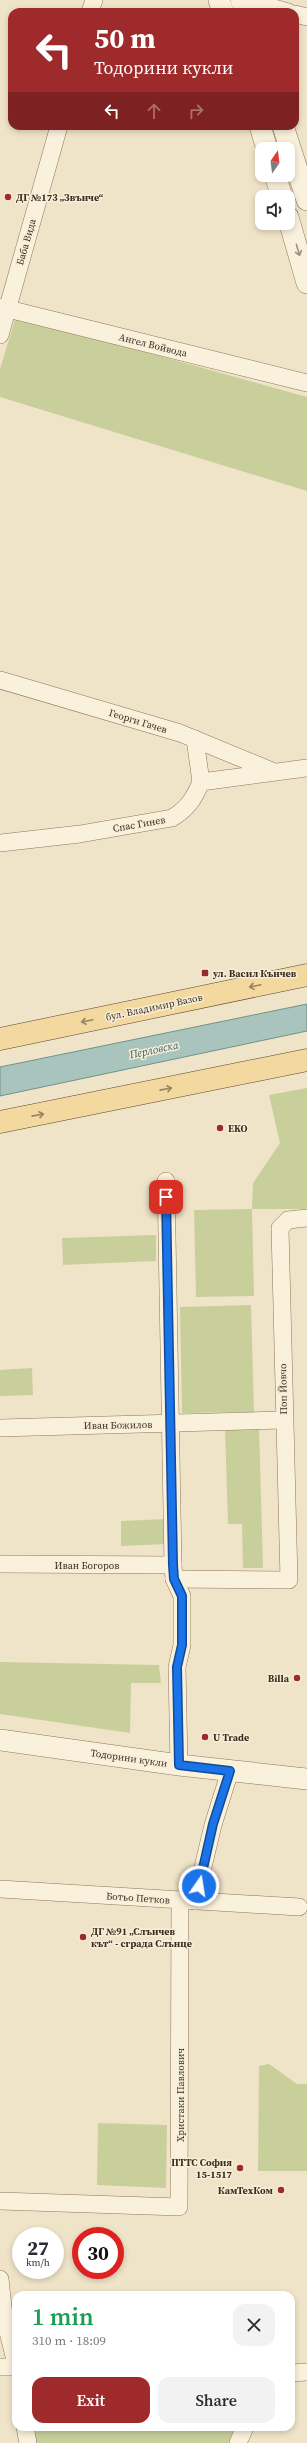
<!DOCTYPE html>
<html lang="en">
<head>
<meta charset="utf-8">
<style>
	body { margin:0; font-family:"Source Serif 4",serif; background:#f2f2f3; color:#2b2b33; height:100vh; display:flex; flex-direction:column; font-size:15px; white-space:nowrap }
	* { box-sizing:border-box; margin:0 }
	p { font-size:13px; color:#7c7c81 }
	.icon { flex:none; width:22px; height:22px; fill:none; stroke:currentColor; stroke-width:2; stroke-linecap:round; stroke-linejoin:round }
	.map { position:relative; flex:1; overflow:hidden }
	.side { position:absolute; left:12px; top:2291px; width:283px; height:140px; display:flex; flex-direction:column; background:#fff; border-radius:12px; box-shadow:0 2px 6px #0003 }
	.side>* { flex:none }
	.hud { position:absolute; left:8px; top:8px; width:291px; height:122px; border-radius:12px; box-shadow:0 2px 6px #0003; background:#9e2a2b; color:#fff; overflow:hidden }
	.needle { width:26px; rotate:14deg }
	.controls { position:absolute; left:255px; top:142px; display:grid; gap:8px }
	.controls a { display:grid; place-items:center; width:40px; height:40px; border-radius:8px; background:#fff; box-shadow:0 2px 6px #0003; font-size:20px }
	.speed { position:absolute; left:12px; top:2227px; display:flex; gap:8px; font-size:20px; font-weight:700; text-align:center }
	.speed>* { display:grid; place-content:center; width:52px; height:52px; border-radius:50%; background:#fff; box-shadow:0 2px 6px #0003; line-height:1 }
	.speed small { font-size:10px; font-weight:400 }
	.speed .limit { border:6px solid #d22; background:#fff; color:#111 }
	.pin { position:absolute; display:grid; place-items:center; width:34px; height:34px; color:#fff; margin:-17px; border-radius:8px; box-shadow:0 2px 6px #0006 }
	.me { position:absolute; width:44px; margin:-22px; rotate:13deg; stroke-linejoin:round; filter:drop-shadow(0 0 3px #0008) }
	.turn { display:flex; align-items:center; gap:14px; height:84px; padding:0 20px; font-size:18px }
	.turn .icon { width:52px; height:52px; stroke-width:2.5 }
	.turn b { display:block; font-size:28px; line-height:34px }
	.lanes { display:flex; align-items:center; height:38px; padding:0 20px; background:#0003; justify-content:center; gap:20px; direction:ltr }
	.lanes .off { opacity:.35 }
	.round { display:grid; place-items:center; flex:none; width:42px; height:42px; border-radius:12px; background:#f2f2f3 }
	.summary { display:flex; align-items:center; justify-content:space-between; height:68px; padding:0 20px }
	h1 { font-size:24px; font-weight:600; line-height:30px; color:#1e9e55 }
	.cta { display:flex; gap:8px; margin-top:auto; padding:8px 20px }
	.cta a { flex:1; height:46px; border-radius:12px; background:#9e2a2b; color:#fff; font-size:16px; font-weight:600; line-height:46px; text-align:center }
	.cta a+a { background:#f2f2f3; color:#2b2b33 }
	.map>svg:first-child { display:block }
	.green { fill:#c9cf9b }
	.water { fill:#a9c4bc; stroke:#6f938a }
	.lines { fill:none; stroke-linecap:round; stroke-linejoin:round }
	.minor-casing { stroke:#8d765c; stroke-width:18 }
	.tertiary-casing { stroke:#8d765c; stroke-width:22 }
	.primary-casing { stroke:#5b4430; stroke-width:23 }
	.minor { stroke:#faf1dc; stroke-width:17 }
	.tertiary { stroke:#faf1dc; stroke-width:21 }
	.primary { stroke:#f3d9a0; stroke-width:22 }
	.oneway { stroke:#9c907e }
	.oneway2 { stroke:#988460 }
	.route-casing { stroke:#114b97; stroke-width:10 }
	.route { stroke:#1a73e8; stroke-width:7 }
	.poi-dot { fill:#9e2a2b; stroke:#f7eed8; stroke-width:1.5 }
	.labels { text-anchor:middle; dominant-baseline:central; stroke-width:3; stroke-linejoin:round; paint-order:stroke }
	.poi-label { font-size:10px; font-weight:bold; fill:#3d2e20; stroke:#f7eed8; text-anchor:start }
	.street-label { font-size:10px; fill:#3d2e20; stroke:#f7eed8 }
	.water-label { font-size:11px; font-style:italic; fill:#2f5d5a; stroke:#f7eed8 }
</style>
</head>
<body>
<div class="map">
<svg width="307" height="2443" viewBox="0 0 307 2443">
	<rect width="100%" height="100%" fill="#f0e4c8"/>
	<g class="green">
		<polygon points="16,316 307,397 307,491 0,397 0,369"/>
		<polygon points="307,1088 307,1209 252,1209 254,1296 196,1297 194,1210 252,1209 253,1183 280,1143 269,1095"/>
		<polygon points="156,1235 156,1261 63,1265 62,1238"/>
		<polygon points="251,1305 254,1412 182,1413 180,1307"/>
		<polygon points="32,1368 33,1395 0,1396 0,1370"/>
		<polygon points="259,1427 263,1568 243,1568 242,1524 228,1524 225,1428"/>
		<polygon points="166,1519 167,1544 121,1546 121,1521"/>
		<polygon points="0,1662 159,1665 161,1683 131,1683 130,1733 0,1714"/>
		<polygon points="269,2064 297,2084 307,2084 307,2171 258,2171 259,2066"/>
		<polygon points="98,2123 167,2125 166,2188 97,2185"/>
		<polygon points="25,2427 245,2427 238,2443 28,2443"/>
	</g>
	<polygon class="water" points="307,1004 307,1031 0,1096 0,1067"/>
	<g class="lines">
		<g class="minor-casing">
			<g id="minor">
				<polyline points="246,0 288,12"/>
				<polyline points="90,12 94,0"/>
				<polyline points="295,14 307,17"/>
				<polyline points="0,307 307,383"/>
				<polyline points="0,335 59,126"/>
				<polyline points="0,680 180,733 272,771"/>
				<polyline points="195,739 201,782"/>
				<path d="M0,843l80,-9 92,-16c15,-9 22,-19 29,-36l106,-14"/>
				<polyline points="166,1181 173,1565 174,1579 182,1596 182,1645 177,1667 179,1765"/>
				<polyline points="0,1428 284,1420"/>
				<polyline points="0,1564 173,1565"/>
				<polyline points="174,1579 289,1580 280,1228 288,1220 307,1218"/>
				<polyline points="0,1889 299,1907"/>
				<polyline points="195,1901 213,1825 230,1771"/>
				<polyline points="0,2201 179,2207 180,1900"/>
				<polyline points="0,2279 4,2316 16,2364"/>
				<polyline points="0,2367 16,2367"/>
				<polyline points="291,2373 307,2372"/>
				<polyline points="25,2427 28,2443"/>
				<polyline points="238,2443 245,2427"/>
			</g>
		</g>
		<g class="tertiary-casing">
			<g id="tertiary">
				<polyline points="219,0 223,12"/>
				<polyline points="241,0 245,12"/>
				<polyline points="260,126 267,149"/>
				<polyline points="283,126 307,200"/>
				<polyline points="275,175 282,197"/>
				<polyline points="288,217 307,283"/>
				<polyline points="0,1740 179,1765 307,1779"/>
			</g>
		</g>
		<g class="primary-casing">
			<g id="primary">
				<polyline points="0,1039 307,975"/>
				<polyline points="0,1122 307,1060"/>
			</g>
		</g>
		<use href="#minor" class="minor"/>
		<use href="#tertiary" class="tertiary"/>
		<use href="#primary" class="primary"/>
	</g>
	<defs><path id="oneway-shaft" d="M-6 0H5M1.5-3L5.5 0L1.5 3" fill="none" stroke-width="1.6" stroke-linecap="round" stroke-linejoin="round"/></defs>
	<use class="oneway" href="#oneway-shaft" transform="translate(298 250) rotate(74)"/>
	<g class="oneway2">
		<use href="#oneway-shaft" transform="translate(255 986) rotate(168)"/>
		<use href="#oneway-shaft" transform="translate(87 1021) rotate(168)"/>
		<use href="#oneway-shaft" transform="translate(166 1089) rotate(-11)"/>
		<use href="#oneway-shaft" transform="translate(38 1115) rotate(-11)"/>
	</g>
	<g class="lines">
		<g class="route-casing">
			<polyline id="route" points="166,1197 173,1565 174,1579 182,1596 182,1645 177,1667 179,1765 230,1771 213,1824 199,1886"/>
		</g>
		<use href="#route" class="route"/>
	</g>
	<g class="poi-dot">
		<circle cx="8" cy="197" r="4"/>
		<rect x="201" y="969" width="8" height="8" rx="2"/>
		<circle cx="220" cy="1128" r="4"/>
		<circle cx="297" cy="1678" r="4"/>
		<circle cx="205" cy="1737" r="4"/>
		<circle cx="83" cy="1937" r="4"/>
		<circle cx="240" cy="2168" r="4"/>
		<circle cx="281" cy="2190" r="4"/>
	</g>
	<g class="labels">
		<g class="poi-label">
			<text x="16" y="197">ДГ №173 „Звънче“</text>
			<text x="213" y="973">ул. Васил Кънчев</text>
			<text x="228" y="1128">EKO</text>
			<text x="289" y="1678" text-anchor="end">Billa</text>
			<text x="213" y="1737">U Trade</text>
			<text x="91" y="1931">ДГ №91 „Слънчев<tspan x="91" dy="12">кът“ - сграда Слънце</tspan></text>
			<text x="232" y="2162" text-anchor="end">ПТТС София<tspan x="232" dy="12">15-1517</tspan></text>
			<text x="273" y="2190" text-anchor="end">КамТехКом</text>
		</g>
		<g class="street-label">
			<text transform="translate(26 242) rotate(-74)">Баба Вида</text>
			<text transform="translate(153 345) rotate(14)">Ангел Войвода</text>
			<text transform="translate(138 721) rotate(17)">Георги Гачев</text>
			<text transform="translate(139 824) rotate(-10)">Спас Гинев</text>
			<text transform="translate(154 1007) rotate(-12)">бул. Владимир Вазов</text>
			<text transform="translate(283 1389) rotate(-91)">Поп Йовчо</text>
			<text transform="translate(118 1425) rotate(-1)">Иван Божилов</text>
			<text x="87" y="1565">Иван Богоров</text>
			<text transform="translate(129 1758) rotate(8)">Тодорини кукли</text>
			<text transform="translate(138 1898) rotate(4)">Ботьо Петков</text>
			<text transform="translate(180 2095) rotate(-90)">Христаки Павлович</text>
		</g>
		<g class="water-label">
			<text transform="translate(154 1050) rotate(-12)">Перловска</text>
		</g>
	</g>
</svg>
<div class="controls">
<a><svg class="needle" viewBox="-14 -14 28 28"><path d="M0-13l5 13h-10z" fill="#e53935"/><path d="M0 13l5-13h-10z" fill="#7c7c81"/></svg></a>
<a><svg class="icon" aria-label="sound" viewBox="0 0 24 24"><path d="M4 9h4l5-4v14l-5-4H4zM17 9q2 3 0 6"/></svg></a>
</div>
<div class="speed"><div>27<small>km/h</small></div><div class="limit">30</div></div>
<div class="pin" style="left:166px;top:1197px;background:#d93025"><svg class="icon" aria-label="arrive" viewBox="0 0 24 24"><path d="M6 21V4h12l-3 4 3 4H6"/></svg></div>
<svg class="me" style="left:199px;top:1886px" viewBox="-20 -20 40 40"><circle r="17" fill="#1a73e8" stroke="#fff" stroke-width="3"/><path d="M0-11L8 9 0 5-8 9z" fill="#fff"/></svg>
<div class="hud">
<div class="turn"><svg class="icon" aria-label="left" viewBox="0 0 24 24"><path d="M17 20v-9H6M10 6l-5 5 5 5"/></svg><div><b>50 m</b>Тодорини кукли</div></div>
<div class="lanes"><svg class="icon" aria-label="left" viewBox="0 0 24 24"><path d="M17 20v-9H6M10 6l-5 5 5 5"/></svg><svg class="icon off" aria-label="ahead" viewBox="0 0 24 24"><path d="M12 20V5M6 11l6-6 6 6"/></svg><svg class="icon off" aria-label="right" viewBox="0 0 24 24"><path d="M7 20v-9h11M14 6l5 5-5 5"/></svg></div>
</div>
<section class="side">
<div class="summary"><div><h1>1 min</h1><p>310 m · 18:09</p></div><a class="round"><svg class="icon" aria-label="close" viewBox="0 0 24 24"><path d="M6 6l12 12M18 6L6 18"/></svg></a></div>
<div class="cta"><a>Exit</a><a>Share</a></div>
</section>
</div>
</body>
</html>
